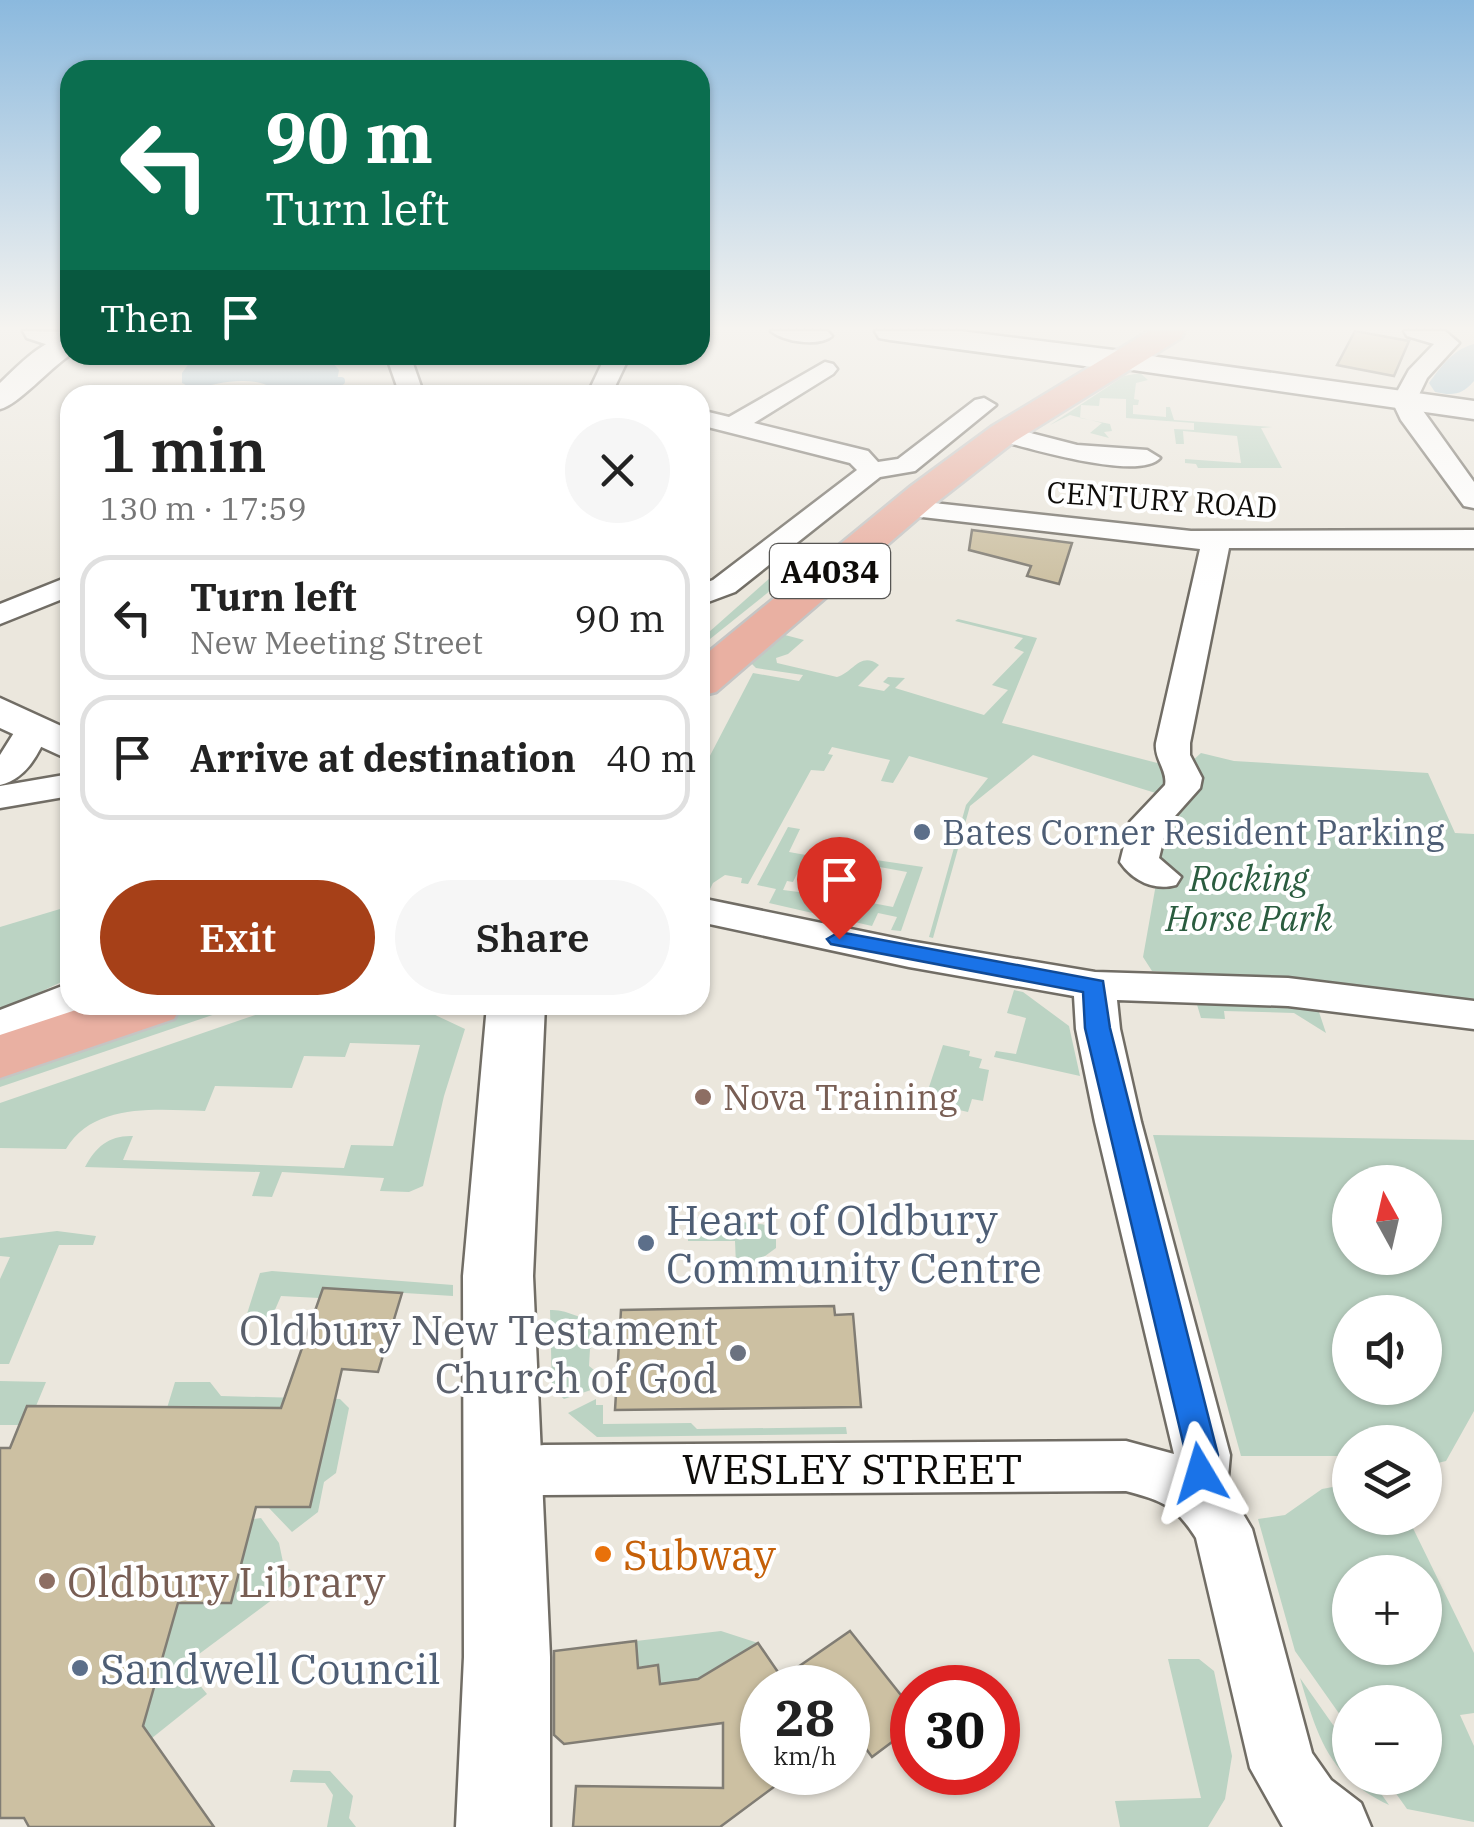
<!DOCTYPE html>
<html lang="en">
<head>
<meta charset="utf-8">
<style>
	body { margin:0; font-family:"IBM Plex Serif",serif; background:#f6f6f6; color:#222; height:100vh; display:flex; flex-direction:column; font-size:38px; white-space:nowrap }
	* { box-sizing:border-box; margin:0 }
	p { font-size:32px; color:#767676 }
	.icon { flex:none; width:55px; height:55px; fill:none; stroke:currentColor; stroke-width:2; stroke-linecap:round; stroke-linejoin:round }
	.map { position:relative; flex:1; overflow:hidden }
	.sheet { position:absolute; left:60px; top:385px; width:650px; height:630px; display:flex; flex-direction:column; background:#fff; border-radius:30px; box-shadow:0 2px 8px #0004 }
	.sheet>* { flex:none }
	.banner { position:absolute; left:60px; top:60px; width:650px; height:305px; border-radius:30px; box-shadow:0 2px 8px #0004; background:#0b6e4f; color:#fff; overflow:hidden }
	.needle { width:65px; rotate:352deg }
	.fabs { position:absolute; left:1332px; top:1165px; display:grid; gap:20px }
	.fabs a { display:grid; place-items:center; width:110px; height:110px; border-radius:50%; background:#fff; box-shadow:0 2px 8px #0004; font-size:50px }
	.speed { position:absolute; left:740px; top:1665px; display:flex; gap:20px; font-size:50px; font-weight:700; text-align:center }
	.speed>* { display:grid; place-content:center; width:130px; height:130px; border-radius:50%; background:#fff; box-shadow:0 2px 8px #0004; line-height:1 }
	.speed small { font-size:25px; font-weight:400 }
	.speed .limit { border:15px solid #d22; background:#fff; color:#111 }
	.pin { position:absolute; display:grid; place-items:center; width:85px; height:85px; color:#fff; margin:-102px -42px; border-radius:50% 50% 50% 0; rotate:-45deg; box-shadow:0 0 10px #0007 }
	.pin .icon { rotate:45deg }
	.me { position:absolute; width:110px; margin:-55px; rotate:353deg; stroke-linejoin:round; filter:drop-shadow(0 0 8px #0008) }
	.turn { display:flex; align-items:center; gap:35px; height:210px; padding:0 40px; font-size:45px }
	.turn .icon { width:130px; height:130px; stroke-width:2.5 }
	.turn b { display:block; font-size:70px; line-height:85px }
	.then { display:flex; align-items:center; height:95px; padding:0 40px; background:#0003; gap:20px; font-size:38px }
	.round { display:grid; place-items:center; flex:none; width:105px; height:105px; border-radius:52px; background:#f6f6f6 }
	.head { display:flex; align-items:center; justify-content:space-between; height:170px; padding:0 40px }
	h1 { font-size:60px; font-weight:600; line-height:75px }
	.cta { display:flex; gap:20px; margin-top:auto; padding:20px 40px }
	.cta a { flex:1; height:115px; border-radius:60px; background:#a64018; color:#fff; font-size:40px; font-weight:600; line-height:115px; text-align:center }
	.cta a+a { background:#f6f6f6; color:#222 }
	ul { padding:0; list-style:none }
	li { display:flex; align-items:center; gap:30px; height:125px; margin:0 20px 15px; padding:0 20px; border:5px solid #e0e0e0; border-radius:30px }
	li div { flex:1 }
	li b { display:block; font-size:38px }
	li em { font-style:normal }
	.map>svg:first-child { display:block }
	.green { fill:#bbd3c3; fill-rule:evenodd }
	.water { fill:#a0c1d0 }
	.lines { fill:none; stroke-linecap:round; stroke-linejoin:round }
	.stream { stroke:#a0c1d0; stroke-width:8 }
	.river { fill:#a0c1d0; fill-rule:evenodd }
	.building { fill:#ccc0a2; stroke:#817d74; stroke-width:2.5 }
	.minor-casing { stroke:#716d65; stroke-width:5 }
	.tertiary-casing { stroke:#716d65; stroke-width:5 }
	.secondary-casing { stroke:#716d65; stroke-width:5 }
	.primary-casing { stroke:#c5c5c4; stroke-width:5 }
	.minor { fill:#fff; fill-rule:evenodd }
	.tertiary { fill:#fff; fill-rule:evenodd }
	.secondary { fill:#fff; fill-rule:evenodd }
	.primary { fill:#e9b0a2; fill-rule:evenodd }
	.route { fill:#1a73e8; stroke:#114b97; stroke-width:2.5 }
	.service-dot { fill:#5c6f8a; stroke:#fff; stroke-width:4 }
	.education-dot { fill:#8d6e63; stroke:#fff; stroke-width:4 }
	.worship-dot { fill:#6b7280; stroke:#fff; stroke-width:4 }
	.food-dot { fill:#e8710a; stroke:#fff; stroke-width:4 }
	.labels { text-anchor:middle; dominant-baseline:central; stroke-width:8; stroke-linejoin:round; paint-order:stroke }
	.far-street-label { font-size:30px; fill:#0e0c09; stroke:#fff }
	.shield { fill:#fff; stroke:#565553; stroke-width:2.5 }
	.shield-label { font-size:32px; font-weight:bold; fill:#0e0c09 }
	.service-label { font-size:35px; fill:#4e5e75; stroke:#fff; text-anchor:start }
	.park-label { font-size:35px; font-style:italic; fill:#2a5c3f; stroke:#fff }
	.education-label { font-size:35px; fill:#785e54; stroke:#fff; text-anchor:start }
	.near-service-label { font-size:42px; fill:#4e5e75; stroke:#fff; text-anchor:start }
	.near-worship-label { font-size:42px; fill:#5b616d; stroke:#fff; text-anchor:end }
	.near-street-label { font-size:42px; fill:#0e0c09; stroke:#fff }
	.near-food-label { font-size:42px; fill:#c56008; stroke:#fff; text-anchor:start }
	.near-education-label { font-size:42px; fill:#785e54; stroke:#fff; text-anchor:start }
</style>
</head>
<body>
<div class="map">
<svg width="1474" height="1827" viewBox="0 0 1474 1827">
	<rect width="100%" height="100%" fill="#ebe7dd"/>
	<g class="green">
		<polygon points="1140,373 1148,380 1136,383 1134,399 1139,400 1138,405 1133,405 1133,414 1166,417 1166,407 1170,407 1174,420 1272,427 1261,428 1282,468 1198,468 1196,464 1185,463 1185,459 1241,463 1237,436 1183,431 1184,444 1176,444 1174,429 1194,430 1194,423 1126,418 1126,399 1100,398 1099,406 1081,405 1080,418 1110,424 1112,431 1104,432 1109,438 1090,433 1102,423 1070,415 1050,425 1124,376"/>
		<polygon points="798,553 811,558 700,647 700,640"/>
		<path d="M958,619l79,19 -35,85 167,43 -7,29 -129,-40 -63,51 -37,132 -4,-1 37,-132 22,-27 -79,-22 -16,27 -12,-2 9,-21 -58,-13 -4,7 5,1 -9,16 -13,-1 -63,114 -7,-1 1,-5 -17,-3 -12,8 -5,10 -8,-1v-117l53,-102 46,8 4,-6 -47,-7 -5,-5 34,-28 19,5 -16,14 -12,4 1,5 60,14c17,-5 23,-26 42,-12l-21,21 26,5 6,-6 -7,-3 5,-5 17,1 -10,10 89,27 24,-25 -16,-5 32,-33 -10,-4 9,-10 -68,-17z"/>
		<polygon points="1201,753 1234,761 1428,773 1455,833 1474,834 1474,1006 1198,983 1182,973 1152,971 1143,957 1156,884 1153,861 1170,816 1190,800 1194,789 1191,762"/>
		<polygon points="788,827 800,829 789,852 806,855 793,882 787,881 783,890 839,897 830,917 769,903 776,889 757,885"/>
		<polygon points="876,860 923,867 901,931 891,930 897,917 878,913 872,926 837,918 846,898 893,907 907,872 874,866"/>
		<polygon points="70,906 70,978 0,1011 0,927"/>
		<polygon points="1014,990 1023,992 1069,1026 1080,1076 994,1057 996,1051 1016,1054 1026,1018 1007,1013"/>
		<polygon points="1195,998 1306,1003 1319,1012 1326,1033 1294,1013 1224,1011 1225,1019 1201,1018"/>
		<polygon points="198,1005 242,1005 0,1087 0,1071"/>
		<path d="M284,1005h130l51,24 -21,67 -21,90 -14,6 -29,-1 4,-13 -102,-6 -10,25 -20,-1 8,-24 -175,-5c11,-21 25,-32 48,-31l-10,24 221,8 7,-23 42,1 27,-101 -70,-2 -5,14 -41,-1 -12,32 -77,-2 -10,25c-47,-1 -111,-9 -139,38l-66,-1v-45z"/>
		<polygon points="943,1045 970,1051 969,1056 982,1059 979,1068 989,1070 983,1101 972,1099 968,1112 924,1102"/>
		<path d="M1153,1135l321,5v271l-28,50 -21,5v-24h-75v14h-109zM1350,1182h75v76h-75zM1350,1312h75v76h-75z"/>
		<polygon points="689,1216 776,1226 776,1248 753,1265 736,1265 735,1241 688,1241"/>
		<polygon points="57,1231 96,1236 93,1245 59,1245 9,1364 0,1364 0,1279 10,1257 0,1256 0,1238"/>
		<polygon points="272,1271 453,1285 453,1296 324,1288 319,1298 281,1296 271,1319 246,1317 260,1273"/>
		<path d="M550,1310c19,-1 32,11 51,13l-1,18 -10,8 -1,17 9,7 -1,15 -33,11 -12,-11z"/>
		<polygon points="0,1381 46,1382 36,1406 26,1407 20,1425 0,1425"/>
		<polygon points="175,1382 210,1382 221,1396 340,1399 349,1408 336,1473 324,1482 318,1512 292,1532 268,1507 310,1507 332,1409 167,1408"/>
		<polygon points="596,1399 596,1405 603,1405 603,1424 691,1423 697,1429 846,1427 847,1434 597,1437 568,1413"/>
		<path d="M1338,1486l12,1v31h58l66,135v60l-14,2 14,31v76l-67,-13 -22,-31h40v-76h-75v27l-55,-78 -37,-132 27,-4 37,-26zM1425,1572v76h-75v-76z"/>
		<polygon points="261,1518 279,1543 284,1567 304,1576 195,1657 190,1673 207,1694 147,1742 141,1734 178,1603 230,1603 253,1519"/>
		<polygon points="721,1631 758,1643 698,1679 659,1684 657,1665 638,1667 636,1641"/>
		<polygon points="1168,1659 1199,1659 1214,1671 1232,1756 1225,1799 1208,1827 1120,1827 1115,1801 1201,1798"/>
		<path d="M1300,1678l50,71v29h20l19,27c-60,-28 -71,-67 -89,-127z"/>
		<polygon points="293,1770 330,1771 353,1796 349,1818 356,1827 327,1827 333,1795 325,1783 290,1782"/>
	</g>
	<path class="water" d="M259,356l60,1 13,5 7,8 -4,23 -67,2 3,-8c-20,-11 -55,-5 -76,3l-13,-7v-10l8,-11z"/>
	<g class="lines">
		<g class="stream">
			<polyline points="335,381 341,381"/>
			<polyline points="188,391 192,389"/>
		</g>
		<path class="river" d="M1474,344v37c-12,14 -21,15 -39,11l-6,-9c12,-17 25,-34 45,-39z"/>
	</g>
	<g class="building">
		<polygon points="1355,331 1409,341 1394,376 1337,365"/>
		<polygon points="972,530 1072,543 1059,584 1027,576 1031,566 969,550"/>
		<polygon points="323,1288 402,1293 378,1372 342,1369 310,1507 256,1507 231,1603 178,1603 143,1726 214,1827 29,1827 24,1818 0,1818 0,1448 10,1448 27,1406 281,1408"/>
		<polygon points="834,1306 835,1315 853,1314 861,1407 615,1410 621,1310"/>
		<polygon points="850,1631 912,1709 912,1727 872,1757 848,1724 848,1688 762,1688 762,1772 794,1772 720,1827 573,1827 576,1786 723,1788 723,1723 564,1744 554,1735 554,1651 636,1641 638,1668 658,1665 660,1684 698,1679 758,1643 782,1678"/>
	</g>
	<g class="lines">
		<g class="minor-casing">
			<g id="minor">
				<path d="M771,331h56l5,5c-13,11 -48,6 -61,-5z"/>
				<polygon points="1404,331 1445,331 1459,343 1427,378 1416,401 1474,482 1474,508 1464,506 1401,420 1392,401 1409,370 1434,344 1407,336"/>
				<polygon points="386,355 410,355 424,395 400,395"/>
				<polygon points="606,355 630,355 611,395 587,395"/>
				<polygon points="825,362 833,364 837,369 833,374 754,423 868,451 878,462 898,459 975,400 984,398 996,405 915,471 880,477 735,592 700,605 700,585 713,580 857,470 850,463 700,425 700,410 729,417"/>
				<path d="M1003,426l74,19 70,5 13,8c-21,24 -135,-11 -166,-19l-4,-5 4,-5z"/>
				<path d="M906,500l285,31 283,-1v18h-245l-39,195v12l12,23 -2,10 -33,37 -8,33 22,19 -5,8c-22,6 -43,-4 -56,-23l10,-40 35,-37c3,-14 -11,-26 -9,-42l44,-194 -304,-35 -4,-6z"/>
				<polygon points="70,576 70,596 0,624 0,604"/>
				<path d="M34,717l12,3 5,7c-12,24 -22,51 -51,58v-30l22,-35z"/>
				<polygon points="70,774 70,796 0,808 0,786"/>
				<path d="M700,898l209,43 186,31 193,6 186,23v28l-186,-23 -171,-6 3,29 21,93 89,333 -3,32 25,42 60,224 19,27 30,23 10,24h-88l-33,-59 -54,-230c-21,-33 -33,-37 -70,-47l-582,4 -42,4 -20,-7 -8,-18 8,-18 20,-7 42,-4 582,-4 48,13 -79,-332 -19,-93 -2,-33 -165,-29 -209,-45z"/>
			</g>
		</g>
		<g class="tertiary-casing">
			<g id="tertiary">
				<path d="M70,335v20c-20,13 -52,50 -70,54v-26c20,-19 42,-43 70,-48z"/>
				<polygon points="1122,352 1474,401 1474,419 1112,367 1107,361 1112,355"/>
				<polygon points="0,698 70,730 70,760 0,728"/>
				<polygon points="70,983 70,1005 93,1005 89,1012 0,1050 0,1010"/>
			</g>
		</g>
		<g class="secondary-casing">
			<g id="secondary">
				<polygon points="23,331 70,332 70,352 27,338"/>
				<polygon points="875,331 960,331 1122,351 1133,354 1138,361 1133,368 1122,371 890,340 879,338"/>
				<polygon points="487,1005 545,1005 533,1276 550,1657 550,1827 456,1827 464,1657 463,1276"/>
			</g>
		</g>
		<g class="primary-casing">
			<g id="primary">
				<polygon points="1149,331 1185,331 1181,338 1015,441 937,502 716,692 700,696 700,659 911,486 991,427"/>
				<polygon points="91,1005 182,1005 174,1019 0,1078 0,1035"/>
			</g>
		</g>
		<use href="#minor" class="minor"/>
		<use href="#tertiary" class="tertiary"/>
		<use href="#secondary" class="secondary"/>
		<use href="#primary" class="primary"/>
	</g>
	<linearGradient id="sky" x2="0" y2="1"><stop stop-color="#8bb9de"/><stop offset="0.56" stop-color="#f6f4f0"/><stop offset="1" stop-color="#f6f4f0" stop-opacity="0"/></linearGradient>
	<rect width="1474" height="586" fill="url(#sky)"/>
	<polygon class="route" points="839,932 1103,981 1110,1028 1218,1455 1211,1483 1200,1487 1189,1483 1184,1473 1186,1455 1085,1028 1083,992 831,944 827,939"/>
	<g class="service-dot">
		<circle cx="922" cy="832" r="10"/>
		<circle cx="646" cy="1243" r="10"/>
		<circle cx="80" cy="1668" r="10"/>
	</g>
	<g class="education-dot">
		<circle cx="703" cy="1097" r="10"/>
		<circle cx="47" cy="1581" r="10"/>
	</g>
	<circle class="worship-dot" cx="738" cy="1353" r="10"/>
	<circle class="food-dot" cx="603" cy="1554" r="10"/>
	<g class="labels">
		<g class="far-street-label">
			<text transform="translate(1162 499) rotate(4)">CENTURY ROAD</text>
		</g>
		<rect class="shield" x="770" y="544" width="120" height="54" rx="8"/>
		<g class="shield-label">
			<text x="830" y="571">A4034</text>
		</g>
		<g class="service-label">
			<text x="942" y="832">Bates Corner Resident Parking</text>
		</g>
		<g class="park-label">
			<text x="1249" y="878">Rocking<tspan x="1249" dy="40">Horse Park</tspan></text>
		</g>
		<g class="education-label">
			<text x="723" y="1097">Nova Training</text>
		</g>
		<g class="near-service-label">
			<text x="666" y="1219">Heart of Oldbury<tspan x="666" dy="48">Community Centre</tspan></text>
			<text x="100" y="1668">Sandwell Council</text>
		</g>
		<g class="near-worship-label">
			<text x="718" y="1329">Oldbury New Testament<tspan x="718" dy="48">Church of God</tspan></text>
		</g>
		<g class="near-street-label">
			<text x="852" y="1468">WESLEY STREET</text>
		</g>
		<g class="near-food-label">
			<text x="623" y="1554">Subway</text>
		</g>
		<g class="near-education-label">
			<text x="67" y="1581">Oldbury Library</text>
		</g>
	</g>
</svg>
<div class="fabs">
<a><svg class="needle" viewBox="-14 -14 28 28"><path d="M0-13l5 13h-10z" fill="#e53935"/><path d="M0 13l5-13h-10z" fill="#767676"/></svg></a>
<a><svg class="icon" aria-label="sound" viewBox="0 0 24 24"><path d="M4 9h4l5-4v14l-5-4H4zM17 9q2 3 0 6"/></svg></a>
<a><svg class="icon" aria-label="layers" viewBox="0 0 24 24"><path d="M12 4l9 5-9 5-9-5zM3 14l9 5 9-5"/></svg></a>
<a>+</a>
<a>−</a>
</div>
<div class="speed"><div>28<small>km/h</small></div><div class="limit">30</div></div>
<div class="pin" style="left:839px;top:939px;background:#d93025"><svg class="icon" aria-label="arrive" viewBox="0 0 24 24"><path d="M6 21V4h12l-3 4 3 4H6"/></svg></div>
<svg class="me" style="left:1200px;top:1473px" viewBox="-20 -20 40 40"><path d="M0-17L14 15 0 8-14 15z" fill="#1a73e8" stroke="#fff" stroke-width="4"/></svg>
<div class="banner">
<div class="turn"><svg class="icon" aria-label="left" viewBox="0 0 24 24"><path d="M17 20v-9H6M10 6l-5 5 5 5"/></svg><div><b>90 m</b>Turn left</div></div>
<div class="then">Then<svg class="icon" aria-label="arrive" viewBox="0 0 24 24"><path d="M6 21V4h12l-3 4 3 4H6"/></svg></div>
</div>
<section class="sheet">
<div class="head"><div><h1>1 min</h1><p>130 m · 17:59</p></div><a class="round"><svg class="icon" aria-label="close" viewBox="0 0 24 24"><path d="M6 6l12 12M18 6L6 18"/></svg></a></div>
<ul>
<li><svg class="icon" aria-label="left" viewBox="0 0 24 24"><path d="M17 20v-9H6M10 6l-5 5 5 5"/></svg><div><b>Turn left</b><p>New Meeting Street</p></div><em>90 m</em></li>
<li><svg class="icon" aria-label="arrive" viewBox="0 0 24 24"><path d="M6 21V4h12l-3 4 3 4H6"/></svg><div><b>Arrive at destination</b></div><em>40 m</em></li>
</ul>
<div class="cta"><a>Exit</a><a>Share</a></div>
</section>
</div>
</body>
</html>
